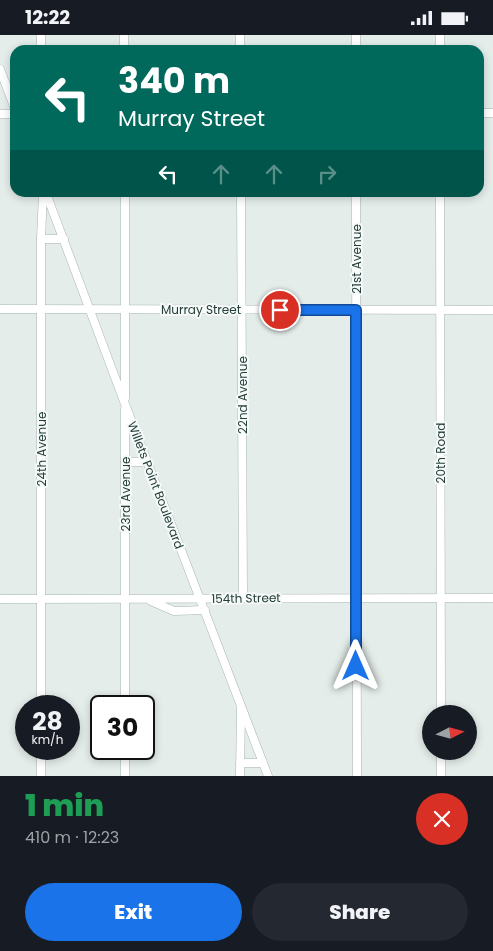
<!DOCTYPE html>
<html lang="en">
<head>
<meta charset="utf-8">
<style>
	body { margin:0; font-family:Poppins,sans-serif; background:#242831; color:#f1f3f6; height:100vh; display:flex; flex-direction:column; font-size:19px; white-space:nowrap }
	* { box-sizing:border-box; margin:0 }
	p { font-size:16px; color:#9ea1a6 }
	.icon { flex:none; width:28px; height:28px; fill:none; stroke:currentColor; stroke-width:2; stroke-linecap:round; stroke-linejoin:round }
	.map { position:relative; height:741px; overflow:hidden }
	.sheet { display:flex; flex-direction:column; background:#171b24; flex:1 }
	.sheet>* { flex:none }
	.hud { position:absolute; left:10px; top:10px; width:474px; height:152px; border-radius:15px; box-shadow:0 2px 8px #0003; background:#00695c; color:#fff; overflow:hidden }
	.needle { width:32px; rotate:84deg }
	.fabs { position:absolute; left:422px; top:670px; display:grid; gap:10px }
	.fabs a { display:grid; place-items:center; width:55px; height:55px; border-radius:50%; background:#171b24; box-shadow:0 2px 8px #0003; font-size:25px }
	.speed { position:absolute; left:15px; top:660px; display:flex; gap:10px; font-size:25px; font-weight:700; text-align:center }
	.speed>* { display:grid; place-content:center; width:65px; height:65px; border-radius:50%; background:#171b24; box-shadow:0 2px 8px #0003; line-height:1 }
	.speed small { font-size:12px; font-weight:400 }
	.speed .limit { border:2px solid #111; border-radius:8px; background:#fff; color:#111 }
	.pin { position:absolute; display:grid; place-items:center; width:42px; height:42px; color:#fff; margin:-21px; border:2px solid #fff; border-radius:50%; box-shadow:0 1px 5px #0007 }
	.me { position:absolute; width:55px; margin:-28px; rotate:0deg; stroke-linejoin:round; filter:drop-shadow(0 0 4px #0008) }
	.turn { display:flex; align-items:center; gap:18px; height:105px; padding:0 25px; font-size:22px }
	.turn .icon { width:65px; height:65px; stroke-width:2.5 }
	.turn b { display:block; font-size:35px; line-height:42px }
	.lanes { display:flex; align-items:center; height:48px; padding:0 25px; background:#0003; justify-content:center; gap:25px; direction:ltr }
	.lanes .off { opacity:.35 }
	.round { display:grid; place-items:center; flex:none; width:52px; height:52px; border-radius:26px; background:#242831 }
	.overview { display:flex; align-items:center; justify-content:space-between; height:85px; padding:0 25px }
	h1 { font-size:30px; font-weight:800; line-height:38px; color:#1e9e55 }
	.cta { display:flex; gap:10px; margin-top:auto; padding:10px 25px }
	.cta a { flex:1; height:58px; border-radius:30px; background:#1a73e8; color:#fff; font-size:20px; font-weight:800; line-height:58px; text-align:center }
	.cta a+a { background:#242831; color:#f1f3f6 }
	.status { display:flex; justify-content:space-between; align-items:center; height:35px; padding:0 25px; background:#171b24; direction:ltr }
	.status svg { height:14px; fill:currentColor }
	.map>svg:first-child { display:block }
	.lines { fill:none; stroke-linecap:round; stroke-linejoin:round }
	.minor-casing { stroke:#a7b5b2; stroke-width:9 }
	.minor { stroke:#fff; stroke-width:8 }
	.route-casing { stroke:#114b97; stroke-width:12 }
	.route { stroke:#1a73e8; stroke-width:9 }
	.labels { text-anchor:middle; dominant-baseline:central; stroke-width:4; stroke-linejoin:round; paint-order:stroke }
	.street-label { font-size:12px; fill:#243e3a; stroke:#f5f9f8 }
</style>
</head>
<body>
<div class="status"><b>12:22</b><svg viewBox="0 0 49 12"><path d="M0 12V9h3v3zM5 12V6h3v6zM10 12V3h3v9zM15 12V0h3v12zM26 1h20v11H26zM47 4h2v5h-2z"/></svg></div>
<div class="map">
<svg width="493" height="741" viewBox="0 0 493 741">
	<rect width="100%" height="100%" fill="#e4edea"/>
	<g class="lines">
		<g class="minor-casing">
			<g id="minor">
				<polyline points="41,0 41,15"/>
				<polyline points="124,0 124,15"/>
				<polyline points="240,0 240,15"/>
				<polyline points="356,0 356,15"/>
				<polyline points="440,0 440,15"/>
				<polyline points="0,34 15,74"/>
				<polyline points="479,78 493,78"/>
				<polyline points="0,79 15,79"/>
				<polyline points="46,158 125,369 268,741"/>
				<polyline points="125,158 125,363"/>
				<polyline points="241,158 243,562"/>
				<polyline points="356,158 357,741"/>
				<polyline points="440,158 441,679"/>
				<polyline points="41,204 64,204"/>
				<polyline points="0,274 493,275"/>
				<polyline points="125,374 125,671"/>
				<polyline points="125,427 147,427"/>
				<polyline points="0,564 493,563"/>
				<polyline points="151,566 174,576 205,575"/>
				<polyline points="41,671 41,204 43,158"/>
				<polyline points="41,714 41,741"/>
				<polyline points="125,714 125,741"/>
				<polyline points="441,716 441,741"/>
				<polyline points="240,728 263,728"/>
				<polyline points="240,741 241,674"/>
			</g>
		</g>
		<use href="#minor" class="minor"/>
	</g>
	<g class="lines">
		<g class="route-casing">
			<polyline id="route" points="280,275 356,275 356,631"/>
		</g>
		<use href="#route" class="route"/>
	</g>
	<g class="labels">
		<g class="street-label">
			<text transform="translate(356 224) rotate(-90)">21st Avenue</text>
			<text x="201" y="274">Murray Street</text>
			<text transform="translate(242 360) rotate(-90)">22nd Avenue</text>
			<text transform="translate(41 414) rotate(-90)">24th Avenue</text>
			<text transform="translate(440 418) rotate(-90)">20th Road</text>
			<text transform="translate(156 450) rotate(69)">Willets Point Boulevard</text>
			<text transform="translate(125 459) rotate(-90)">23rd Avenue</text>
			<text transform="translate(246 563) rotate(-1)">154th Street</text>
		</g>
	</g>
</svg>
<div class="fabs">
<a><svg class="needle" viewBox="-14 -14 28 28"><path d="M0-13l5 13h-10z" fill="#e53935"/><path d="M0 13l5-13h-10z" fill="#9ea1a6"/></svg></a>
</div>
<div class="speed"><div>28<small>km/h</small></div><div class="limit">30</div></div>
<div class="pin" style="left:280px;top:275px;background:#d93025"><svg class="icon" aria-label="arrive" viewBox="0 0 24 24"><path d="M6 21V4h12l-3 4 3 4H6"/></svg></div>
<svg class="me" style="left:356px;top:631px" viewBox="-20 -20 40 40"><path d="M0-17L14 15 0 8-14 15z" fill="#1a73e8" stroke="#fff" stroke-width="4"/></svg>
<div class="hud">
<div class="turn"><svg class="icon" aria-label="left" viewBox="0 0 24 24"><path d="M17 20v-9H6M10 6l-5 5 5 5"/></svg><div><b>340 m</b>Murray Street</div></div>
<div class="lanes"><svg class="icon" aria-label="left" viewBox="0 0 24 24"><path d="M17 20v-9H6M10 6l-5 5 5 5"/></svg><svg class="icon off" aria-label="ahead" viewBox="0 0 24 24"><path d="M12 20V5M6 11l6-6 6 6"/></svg><svg class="icon off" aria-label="ahead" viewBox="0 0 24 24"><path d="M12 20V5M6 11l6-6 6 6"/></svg><svg class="icon off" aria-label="right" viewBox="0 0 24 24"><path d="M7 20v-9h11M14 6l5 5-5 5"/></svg></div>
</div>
</div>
<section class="sheet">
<div class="overview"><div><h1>1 min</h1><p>410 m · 12:23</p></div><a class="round" style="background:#d93025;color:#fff"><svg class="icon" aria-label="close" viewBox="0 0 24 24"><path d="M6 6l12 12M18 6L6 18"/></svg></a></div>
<div class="cta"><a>Exit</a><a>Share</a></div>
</section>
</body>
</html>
